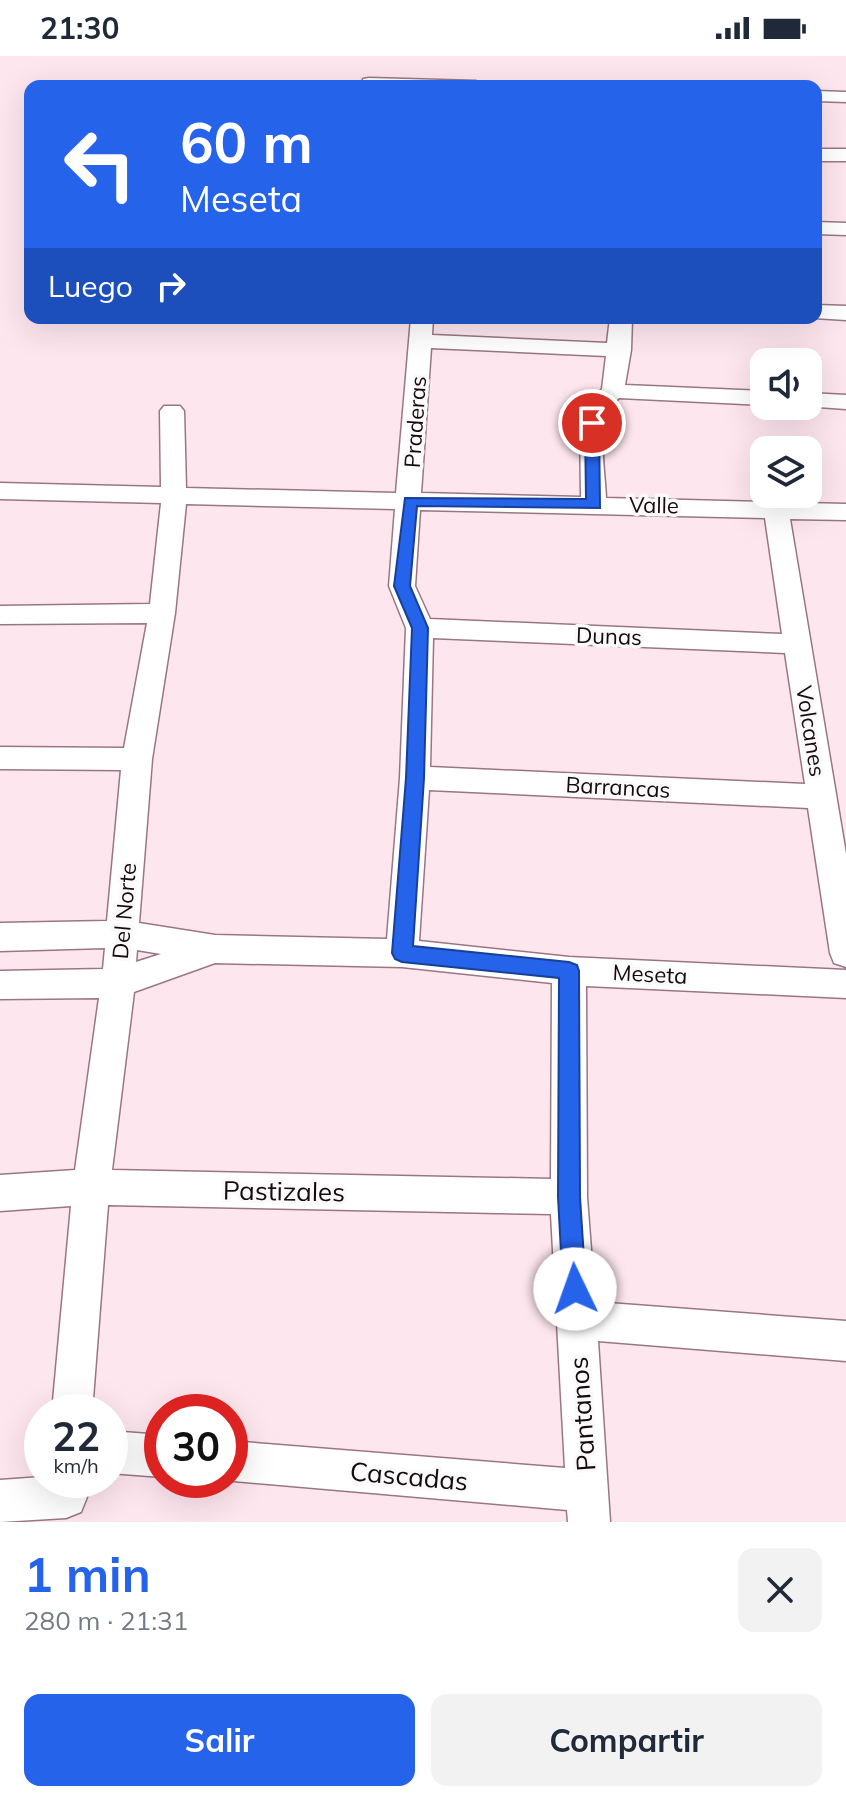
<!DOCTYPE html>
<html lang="es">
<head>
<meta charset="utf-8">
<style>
	body { margin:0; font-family:Mulish,sans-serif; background:#f2f2f3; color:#1f2937; height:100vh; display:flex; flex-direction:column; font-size:30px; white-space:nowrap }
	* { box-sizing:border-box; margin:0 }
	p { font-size:26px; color:#747a83 }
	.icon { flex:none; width:44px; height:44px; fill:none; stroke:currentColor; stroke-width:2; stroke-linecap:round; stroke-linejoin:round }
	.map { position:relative; height:1466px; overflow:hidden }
	.sheet { display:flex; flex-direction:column; background:#fff; flex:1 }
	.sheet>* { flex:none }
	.hud { position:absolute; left:24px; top:24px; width:798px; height:244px; border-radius:16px; box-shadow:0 8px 32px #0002; background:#2563eb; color:#fff; overflow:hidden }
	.tools { position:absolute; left:750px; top:292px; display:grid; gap:16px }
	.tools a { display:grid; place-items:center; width:72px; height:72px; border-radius:16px; background:#fff; box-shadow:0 8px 32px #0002; font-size:40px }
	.speed { position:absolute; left:24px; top:1338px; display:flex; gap:16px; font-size:40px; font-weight:700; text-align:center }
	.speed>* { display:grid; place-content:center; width:104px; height:104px; border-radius:50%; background:#fff; box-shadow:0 8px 32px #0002; line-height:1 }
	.speed small { font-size:20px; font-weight:400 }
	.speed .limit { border:12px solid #d22; background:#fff; color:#111 }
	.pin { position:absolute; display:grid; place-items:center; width:68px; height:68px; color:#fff; margin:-34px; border:4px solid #fff; border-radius:50%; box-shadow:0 2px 8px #0007 }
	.me { position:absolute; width:88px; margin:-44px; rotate:357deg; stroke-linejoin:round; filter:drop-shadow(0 0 6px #0008) }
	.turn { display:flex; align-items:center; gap:28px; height:168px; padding:0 24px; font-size:36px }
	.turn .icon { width:104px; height:104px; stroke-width:2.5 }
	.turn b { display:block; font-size:56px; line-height:68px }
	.then { display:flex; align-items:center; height:76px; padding:0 24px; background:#0003; gap:16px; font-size:30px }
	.round { display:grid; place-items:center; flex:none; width:84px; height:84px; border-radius:16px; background:#f2f2f3 }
	.overview { display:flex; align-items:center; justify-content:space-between; height:136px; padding:0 24px }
	h1 { font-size:48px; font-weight:700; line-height:60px; color:#2563eb }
	.primary-button { display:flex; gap:16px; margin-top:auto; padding:16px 24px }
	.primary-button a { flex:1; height:92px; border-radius:16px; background:#2563eb; color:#fff; font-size:32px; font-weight:700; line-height:92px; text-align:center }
	.primary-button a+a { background:#f2f2f3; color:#1f2937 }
	.status { display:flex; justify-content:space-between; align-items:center; height:56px; padding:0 40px; background:#fff; direction:ltr }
	.status svg { height:22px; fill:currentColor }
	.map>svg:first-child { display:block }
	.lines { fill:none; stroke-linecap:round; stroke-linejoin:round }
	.minor-casing { stroke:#9a7685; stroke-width:3 }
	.minor { fill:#fff; fill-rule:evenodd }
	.route { fill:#2563eb; stroke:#184099; stroke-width:2 }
	.labels { text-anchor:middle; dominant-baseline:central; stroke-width:7; stroke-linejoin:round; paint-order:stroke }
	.street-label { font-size:22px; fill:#16090f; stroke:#fafafa }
	.near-street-label { font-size:26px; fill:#16090f; stroke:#fafafa }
</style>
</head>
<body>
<div class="status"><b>21:30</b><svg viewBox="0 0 49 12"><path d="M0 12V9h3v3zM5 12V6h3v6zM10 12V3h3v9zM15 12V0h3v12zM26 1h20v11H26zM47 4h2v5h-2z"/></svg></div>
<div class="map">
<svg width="846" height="1466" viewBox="0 0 846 1466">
	<rect width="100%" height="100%" fill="#fee6ef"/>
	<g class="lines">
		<g class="minor-casing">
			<g id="minor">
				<polygon points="369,22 476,25 485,30 362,30 363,23"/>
				<polygon points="816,35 846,36 846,46 816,45"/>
				<rect x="816" y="93" width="30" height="12"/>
				<polygon points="816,166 846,167 846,179 816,178"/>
				<polygon points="816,249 846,250 846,264 814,262"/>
				<path d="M411,262h22l-1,17 175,8 3,-25h22l-1,32 -6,35 139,6v14l-145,-7c-25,22 -14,69 -13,100l240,6v16l-56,-1 56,335v113l-12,-4 -4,-10 -22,-145 -379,-18 -10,151 150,16 277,13v28l-260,-12 1,211 8,105 251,19v40l-248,-20 12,181h-42l-1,-12 -344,-30h7v-39l335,27 -14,-254 -443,-9 -16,207h-40l19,-206 -71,5v-36l75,-5 24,-172 -99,1v-28l103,-2 2,-21 -105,3v-28l107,-2 14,-151 -121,-1v-22l124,1 23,-125 -147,1v-18l150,-2 11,-101 -161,-4v-16l161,4 -1,-76 4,-5h16l4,5 2,77 210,5zM431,292l175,8 -4,33 -16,15 -6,19 1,74 -160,-4zM186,448l209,5 -6,77 17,42 -6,150 -13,161 -172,-4 -76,-12 13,-164 23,-146zM420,454l345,8 17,116 -352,-15 -15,-33zM433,582l352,15 20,131 -375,-17zM137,894l24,4 -25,8zM215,907l187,4 150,16 -1,196 -439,-9 22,-178z"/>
				<polygon points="808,337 846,339 846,353 804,350 808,350"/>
				<polygon points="110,1375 162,1379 162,1421 110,1417"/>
				<polygon points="42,1421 42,1424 81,1426 87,1441 81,1456 66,1462 0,1466 0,1424"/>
			</g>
		</g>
		<use href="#minor" class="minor"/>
	</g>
	<polygon class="route" points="592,362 599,367 600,452 417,450 410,530 428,572 424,722 413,890 569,906 577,909 579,915 580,1141 586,1233 583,1241 575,1244 566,1241 563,1233 558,1141 559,922 402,906 395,903 392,897 406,722 412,572 394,530 405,442 586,443 585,367"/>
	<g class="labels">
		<g class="street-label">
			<text transform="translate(415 366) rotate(-86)">Praderas</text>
			<text transform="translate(654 449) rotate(1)">Valle</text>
			<text transform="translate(609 580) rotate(2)">Dunas</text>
			<text transform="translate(811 675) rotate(81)">Volcanes</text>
			<text transform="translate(618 731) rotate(3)">Barrancas</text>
			<text transform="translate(124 855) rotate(-85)">Del Norte</text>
			<text transform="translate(650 918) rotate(3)">Meseta</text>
		</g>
		<g class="near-street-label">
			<text transform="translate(284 1135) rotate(1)">Pastizales</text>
			<text transform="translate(582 1358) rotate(-94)">Pantanos</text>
			<text transform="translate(409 1420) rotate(5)">Cascadas</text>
		</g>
	</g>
</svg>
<div class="tools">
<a><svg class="icon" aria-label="sound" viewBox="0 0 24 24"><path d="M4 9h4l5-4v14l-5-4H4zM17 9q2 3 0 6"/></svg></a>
<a><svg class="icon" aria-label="layers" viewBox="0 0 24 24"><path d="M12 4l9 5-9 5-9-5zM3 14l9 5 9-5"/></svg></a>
</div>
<div class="speed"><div>22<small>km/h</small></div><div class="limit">30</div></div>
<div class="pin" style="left:592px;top:367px;background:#d93025"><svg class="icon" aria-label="arrive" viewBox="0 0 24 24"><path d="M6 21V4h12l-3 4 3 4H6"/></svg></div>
<svg class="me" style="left:575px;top:1233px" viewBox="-20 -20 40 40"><circle r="19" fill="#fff"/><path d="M0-13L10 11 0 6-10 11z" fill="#2563eb"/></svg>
<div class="hud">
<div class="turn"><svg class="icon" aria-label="left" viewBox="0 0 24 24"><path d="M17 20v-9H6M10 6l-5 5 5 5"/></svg><div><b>60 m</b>Meseta</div></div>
<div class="then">Luego<svg class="icon" aria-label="right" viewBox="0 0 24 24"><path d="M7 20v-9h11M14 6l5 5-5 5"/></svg></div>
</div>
</div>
<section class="sheet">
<div class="overview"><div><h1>1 min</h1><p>280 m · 21:31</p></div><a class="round"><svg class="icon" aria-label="close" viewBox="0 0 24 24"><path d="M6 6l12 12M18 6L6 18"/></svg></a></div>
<div class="primary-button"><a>Salir</a><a>Compartir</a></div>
</section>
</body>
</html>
